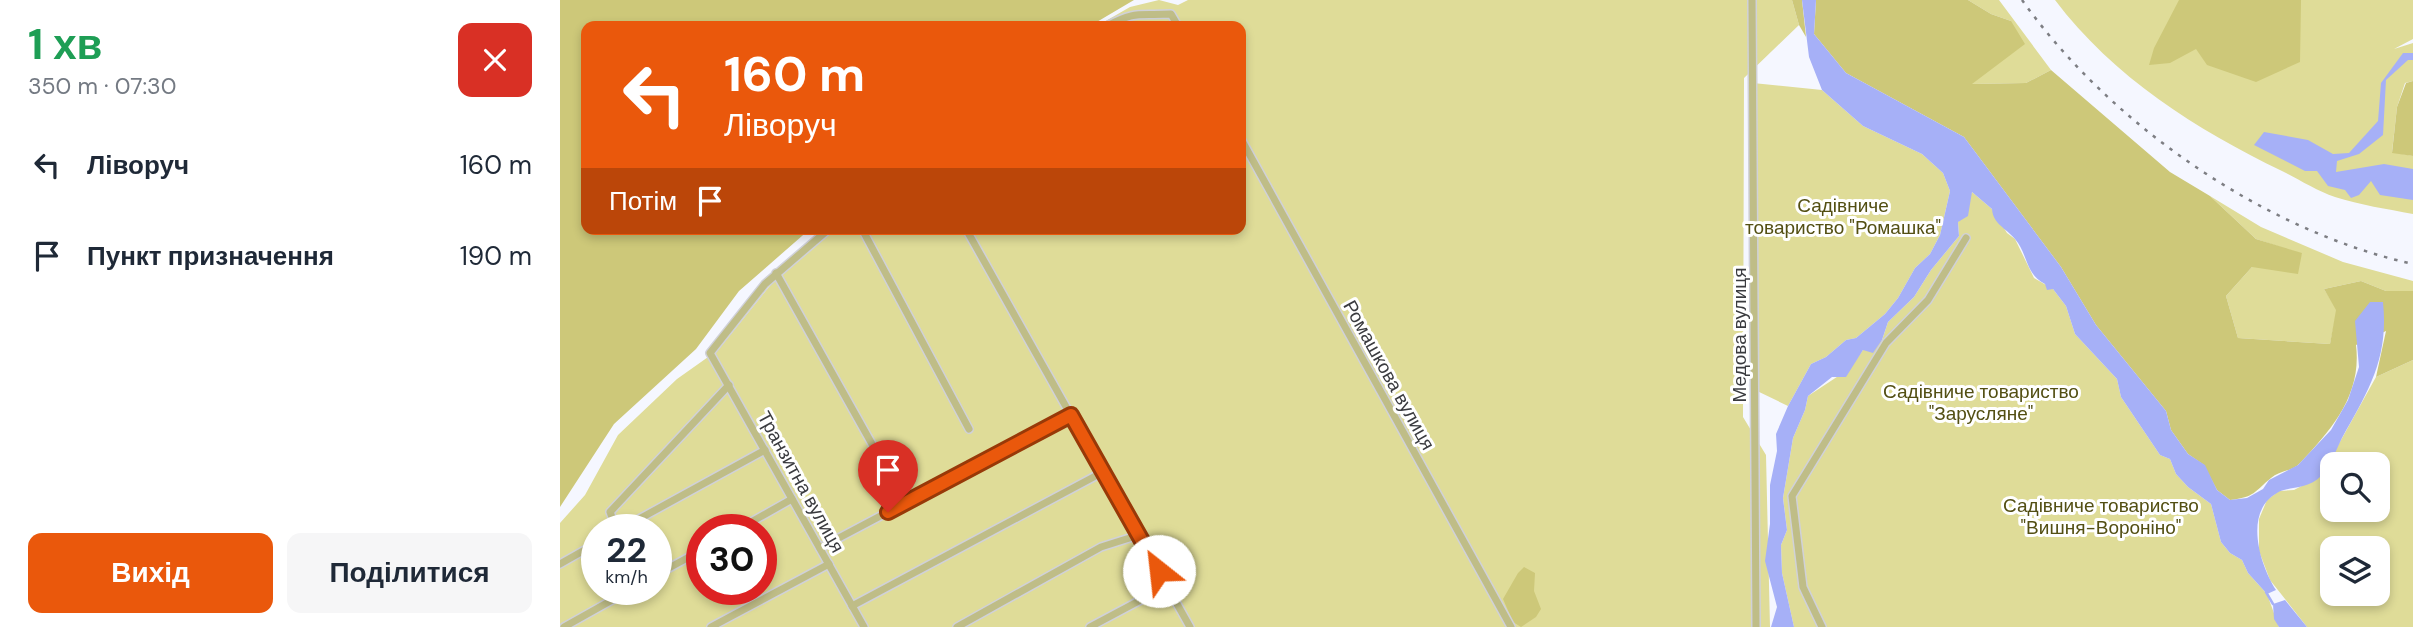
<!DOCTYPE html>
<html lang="uk">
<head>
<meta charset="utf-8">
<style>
	body { margin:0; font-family:"DM Sans",sans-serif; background:#f6f6f7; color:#1f2937; height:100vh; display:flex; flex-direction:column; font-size:26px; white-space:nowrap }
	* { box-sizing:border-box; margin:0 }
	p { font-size:23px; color:#747a83 }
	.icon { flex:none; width:38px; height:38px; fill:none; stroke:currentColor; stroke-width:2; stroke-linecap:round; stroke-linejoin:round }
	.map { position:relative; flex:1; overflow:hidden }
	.details { display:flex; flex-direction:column; background:#fff; width:560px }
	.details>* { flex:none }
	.banner { position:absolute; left:21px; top:21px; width:665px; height:214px; border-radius:14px; box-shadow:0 4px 10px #0003; background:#ea580c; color:#fff; overflow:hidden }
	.controls { position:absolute; left:1760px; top:452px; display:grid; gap:14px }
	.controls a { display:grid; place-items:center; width:70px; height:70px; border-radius:14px; background:#fff; box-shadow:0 4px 10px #0003; font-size:35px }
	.speed { position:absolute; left:21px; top:514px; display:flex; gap:14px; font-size:35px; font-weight:700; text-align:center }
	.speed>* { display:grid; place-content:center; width:91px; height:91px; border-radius:50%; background:#fff; box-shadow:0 4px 10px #0003; line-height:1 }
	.speed small { font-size:18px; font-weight:400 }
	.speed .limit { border:10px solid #d22; background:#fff; color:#111 }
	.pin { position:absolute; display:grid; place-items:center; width:60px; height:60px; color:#fff; margin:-72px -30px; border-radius:50% 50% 50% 0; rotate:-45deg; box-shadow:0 0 7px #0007 }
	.pin .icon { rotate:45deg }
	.me { position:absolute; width:77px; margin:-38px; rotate:331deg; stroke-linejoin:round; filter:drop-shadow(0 0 5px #0008) }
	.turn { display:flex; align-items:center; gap:24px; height:147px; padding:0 28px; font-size:32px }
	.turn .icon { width:91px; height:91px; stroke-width:2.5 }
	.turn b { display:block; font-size:49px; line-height:60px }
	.then { display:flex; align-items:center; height:66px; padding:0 28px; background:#0003; gap:14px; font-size:26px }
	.round { display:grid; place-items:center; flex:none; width:74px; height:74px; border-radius:14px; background:#f6f6f7 }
	.head { display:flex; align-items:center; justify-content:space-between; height:119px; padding:0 28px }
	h1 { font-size:42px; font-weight:700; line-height:52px; color:#1e9e55 }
	.button { display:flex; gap:14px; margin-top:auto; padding:14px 28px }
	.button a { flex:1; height:80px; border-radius:14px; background:#ea580c; color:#fff; font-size:28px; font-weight:700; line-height:80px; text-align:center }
	.button a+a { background:#f6f6f7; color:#1f2937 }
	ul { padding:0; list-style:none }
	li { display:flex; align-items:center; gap:21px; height:91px; padding:0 28px }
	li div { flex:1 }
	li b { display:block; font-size:26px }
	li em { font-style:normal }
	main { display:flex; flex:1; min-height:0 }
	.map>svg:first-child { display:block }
	.green { fill:#dfdc98; fill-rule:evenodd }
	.forest { fill:#cdc879 }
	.water { fill:#a6b0f7 }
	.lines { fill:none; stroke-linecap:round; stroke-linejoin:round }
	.stream { stroke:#a6b0f7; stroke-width:2.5 }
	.street-casing { stroke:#d0d1d9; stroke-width:10 }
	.street { stroke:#bfbd87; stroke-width:7 }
	.rail { stroke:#7d7e83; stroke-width:2.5; stroke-dasharray:3.5 7; stroke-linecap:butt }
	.route-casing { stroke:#983908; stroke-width:18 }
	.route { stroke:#ea580c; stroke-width:12 }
	.labels { text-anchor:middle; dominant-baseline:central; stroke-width:6; stroke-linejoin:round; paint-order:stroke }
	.park-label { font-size:19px; fill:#534f13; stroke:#fff }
	.street-label { font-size:19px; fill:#3a3b3f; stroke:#fff }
</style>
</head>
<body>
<main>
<section class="details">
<div class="head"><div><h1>1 хв</h1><p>350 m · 07:30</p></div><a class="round" style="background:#d93025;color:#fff"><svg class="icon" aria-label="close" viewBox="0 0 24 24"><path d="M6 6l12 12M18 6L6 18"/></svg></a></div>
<ul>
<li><svg class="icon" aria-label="left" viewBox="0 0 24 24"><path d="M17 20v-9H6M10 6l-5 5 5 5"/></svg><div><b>Ліворуч</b></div><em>160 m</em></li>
<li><svg class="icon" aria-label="arrive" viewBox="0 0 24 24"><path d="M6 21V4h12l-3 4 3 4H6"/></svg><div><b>Пункт призначення</b></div><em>190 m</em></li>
</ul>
<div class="button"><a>Вихід</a><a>Поділитися</a></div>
</section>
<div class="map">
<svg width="1853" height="627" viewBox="0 0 1853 627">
	<rect width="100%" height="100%" fill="#f5f7ff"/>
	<g class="green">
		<path d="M599,0l19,5 10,-5h604l7,25 -55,53 -1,339 23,38 4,172h-1210v-104l25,-28 33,-60 59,-56 41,-29 63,-78 51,-43h409v-203h-144l33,-19zM37,530h59v60h-59zM142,530h59v60h-59z"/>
		<polygon points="1408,0 1439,0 1491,70 1466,83 1411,84 1451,21 1431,14"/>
		<path d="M1495,0h358v39l-19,10 19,-6v38l-8,2 -8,24 -5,45 21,4v58c-26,-5 -53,-9 -78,-17 -18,-6 -35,-17 -53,-26 -85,-41 -169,-94 -227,-171z"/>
		<polygon points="1193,83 1262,90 1303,126 1362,154 1383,173 1390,191 1380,235 1370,254 1355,268 1338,298 1325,314 1296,338 1286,340 1266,357 1251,364 1228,406 1195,390"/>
		<polygon points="1412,192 1432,209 1447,233 1455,239 1474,278 1493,289 1506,306 1515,334 1557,379 1561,397 1600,455 1610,459 1616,474 1628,487 1651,504 1661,542 1670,553 1682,560 1688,573 1707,594 1719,627 1234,627 1222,573 1221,545 1227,530 1223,498 1233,438 1245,410 1248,396 1289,369 1303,350 1322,340 1328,322 1354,297 1371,270 1399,236 1398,222"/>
		<polygon points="1650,196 1701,227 1783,262 1853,281 1853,291 1826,291 1801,281 1764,289 1777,310 1770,344 1678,338 1666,296 1692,267 1742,254 1696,239"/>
		<path d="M1853,360v267h-106l-37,-47 -11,-29v-32l8,-19 12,-9 15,-1 27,-14 55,-99zM1773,464h45v45h-45zM1773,548h45v45h-45z"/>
	</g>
	<g class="forest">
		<polygon points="0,0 574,0 530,26 26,26 26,229 250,229 179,291 136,349 54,424 0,507"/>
		<polygon points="1232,0 1242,0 1246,37 1239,25"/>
		<path d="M1256,0h152l23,14 20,7 14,23 -53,40 54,-1 25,-13 119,102 40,24 46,43 46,14 -4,21 -46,-7 -26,29 12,42 92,6 6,-34 -12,-21 37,-8 25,10h27v69l-37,17 10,-46 -30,14c6,50 -24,84 -56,118 -7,8 -21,8 -29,15 -17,14 -16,19 -41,22l-13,-10 -13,-25 -16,-11 -17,-24 -5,-19 -70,-86 -35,-58 -97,-130 -118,-64 -32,-39z"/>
		<polygon points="1619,0 1741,0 1740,62 1696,82 1647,65 1636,49 1610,63 1589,65 1594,48"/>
		<polygon points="1853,81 1853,156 1832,153 1837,107 1846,83"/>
		<polygon points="964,567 975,573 974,591 981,609 976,617 961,627 953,622 943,599 958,573"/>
	</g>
	<g class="water">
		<path d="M1242,0h14l-2,34 32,39 118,64 97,130 35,58 70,86 5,19 17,24 17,11 12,25 13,10 17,-2 16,-9 6,-9 29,-15 33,-35 17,-30 11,-33 -4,-46 15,-19h13c6,57 -15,89 -41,136 -6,12 -12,29 -21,38 -13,14 -33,10 -44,17 -34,19 -17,72 -1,97l-9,4 -19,-21 -6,-13 -12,-7 -9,-11 -10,-38 -23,-17 -12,-13 -6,-15 -10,-4 -39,-58 -4,-18 -42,-45 -9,-28 -13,-17 -6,1 -2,-6c-20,-10 -17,-30 -30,-45 -9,-11 -22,-15 -23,-30l-20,-17 -4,24 -10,6 1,14 -28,34 -17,27 -26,25 -6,18 -9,13 -10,-3 -17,27h-14l-24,19 -3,14 -12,28 -10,60 4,32 -6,15 1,28 12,54h-23l6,-20 -12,-46 5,-37v-39l7,-34 -1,-17 12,-28 23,-42 15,-7 20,-17 10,-2 29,-24 13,-16 17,-30 15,-14 10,-19 10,-44 -7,-18 -21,-19 -59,-28 -41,-36 -13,-33z"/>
		<polygon points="1843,53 1853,53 1853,60 1848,60 1826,80 1823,135 1799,154 1777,161 1776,172 1824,164 1853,169 1853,200 1820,195 1811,181 1799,195 1791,198 1785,190 1768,186 1757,171 1745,171 1694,145 1704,132 1748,140 1773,154 1789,153 1818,121 1821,83"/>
		<polygon points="1725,600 1747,627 1719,627 1714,619 1713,604"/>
	</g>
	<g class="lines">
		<polyline class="stream" points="1706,592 1713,604"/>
		<g class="street-casing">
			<g id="street">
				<polyline points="1192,0 1196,627"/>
				<path d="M547,26c29,-16 33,-10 64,-12l7,12"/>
				<polyline points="681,139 951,627"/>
				<polyline points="269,229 205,284 150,353 304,627"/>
				<polyline points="302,229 409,429"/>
				<polyline points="406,229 630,627"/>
				<polyline points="216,273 326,469"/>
				<polyline points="57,530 50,512 169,385"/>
				<polyline points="59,530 205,450"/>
				<polyline points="177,530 232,499"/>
				<polyline points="260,548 511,415"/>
				<polyline points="0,564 37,543"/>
				<polyline points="96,575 142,550"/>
				<polyline points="292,606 543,472"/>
				<polyline points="4,627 70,590"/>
				<polyline points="151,627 269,564"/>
				<polyline points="397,627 541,547 579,535"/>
				<polyline points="530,627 607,586"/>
				<polyline points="1262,627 1243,587 1232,496 1326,343 1368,300 1406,238"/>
			</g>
		</g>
		<use href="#street" class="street"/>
		<path class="rail" d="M1462,0c88,124 242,231 391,264"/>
	</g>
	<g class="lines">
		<g class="route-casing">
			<polyline id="route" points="328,512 511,415 599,571"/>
		</g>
		<use href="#route" class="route"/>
	</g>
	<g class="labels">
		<g class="park-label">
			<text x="1283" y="205">Садівниче<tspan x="1283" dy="22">товариство "Ромашка"</tspan></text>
			<text x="1421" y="391">Садівниче товариство<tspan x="1421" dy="22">"Зарусляне"</tspan></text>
			<text x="1541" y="505">Садівниче товариство<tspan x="1541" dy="22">"Вишня-Вороніно"</tspan></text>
		</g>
		<g class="street-label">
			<text transform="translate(1179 335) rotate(-90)">Медова вулиця</text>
			<text transform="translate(829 375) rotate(61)">Ромашкова вулиця</text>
			<text transform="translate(241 482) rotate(61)">Транзитна вулиця</text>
		</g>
	</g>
</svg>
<div class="controls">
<a><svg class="icon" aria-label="search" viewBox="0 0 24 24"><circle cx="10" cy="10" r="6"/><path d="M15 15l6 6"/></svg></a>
<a><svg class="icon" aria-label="layers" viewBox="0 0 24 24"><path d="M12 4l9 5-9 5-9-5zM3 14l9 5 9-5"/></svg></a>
</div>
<div class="speed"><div>22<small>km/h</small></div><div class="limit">30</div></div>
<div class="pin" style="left:328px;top:512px;background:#d93025"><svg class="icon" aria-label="arrive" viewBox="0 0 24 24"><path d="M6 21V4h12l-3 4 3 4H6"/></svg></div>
<svg class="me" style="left:599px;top:571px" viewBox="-20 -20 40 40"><circle r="19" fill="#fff"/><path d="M0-13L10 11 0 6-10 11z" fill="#ea580c"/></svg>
<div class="banner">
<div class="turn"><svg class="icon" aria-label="left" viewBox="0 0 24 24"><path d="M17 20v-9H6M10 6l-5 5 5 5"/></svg><div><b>160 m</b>Ліворуч</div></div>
<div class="then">Потім<svg class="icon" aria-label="arrive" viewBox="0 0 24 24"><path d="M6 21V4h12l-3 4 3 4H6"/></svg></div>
</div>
</div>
</main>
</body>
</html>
